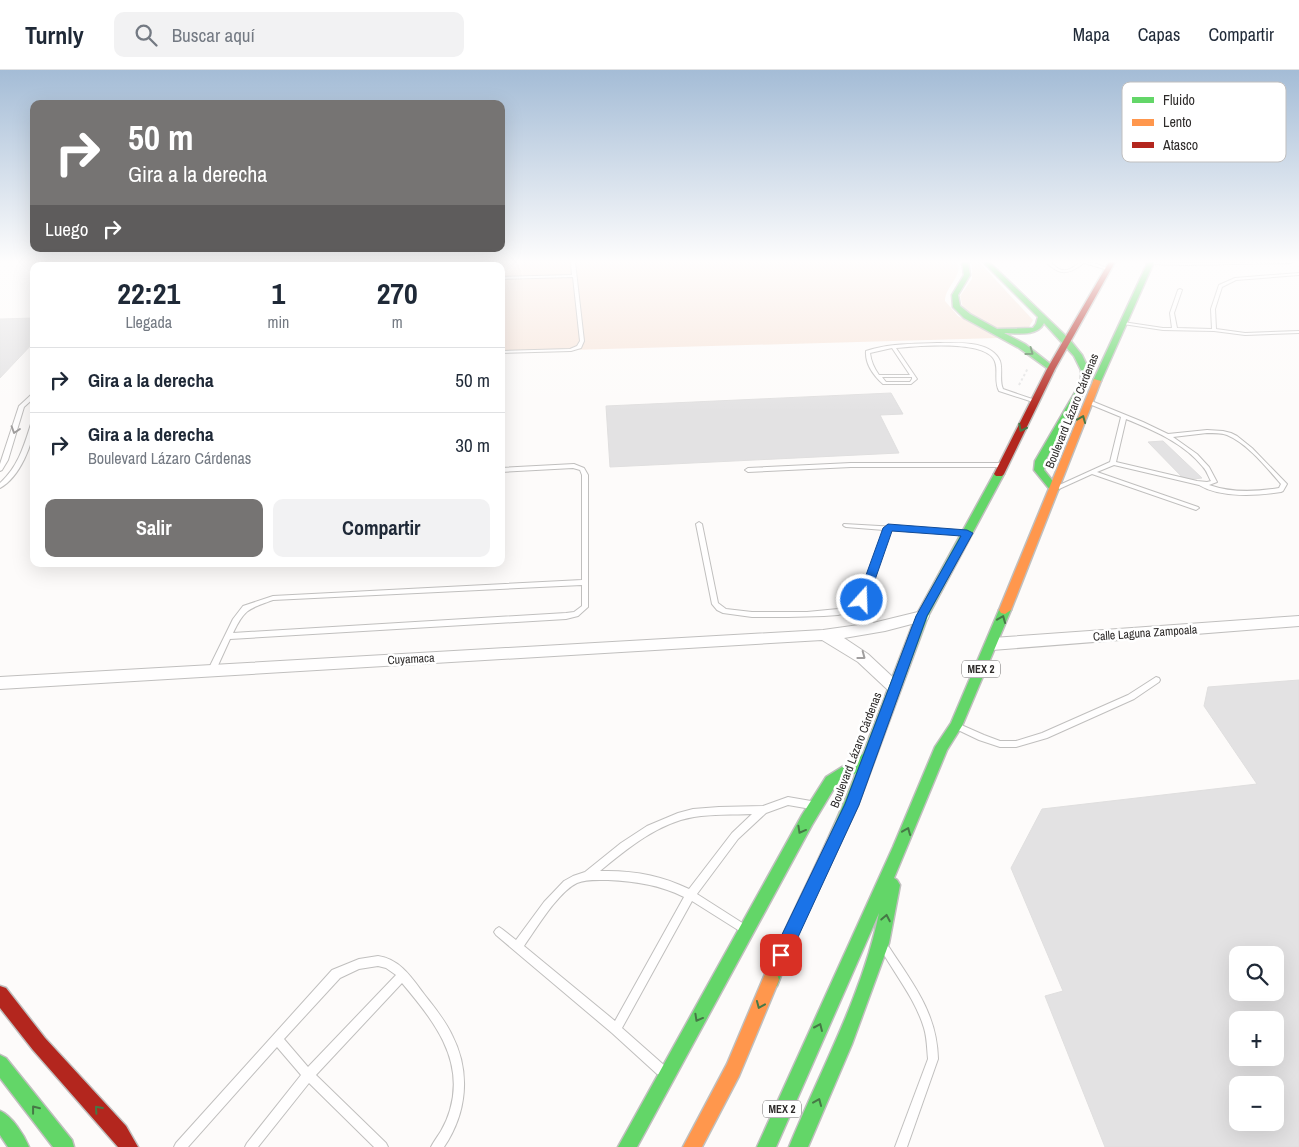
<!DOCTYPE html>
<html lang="es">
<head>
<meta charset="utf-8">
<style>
	body { margin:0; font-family:"Archivo Narrow",sans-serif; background:#f2f2f3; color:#1f2937; height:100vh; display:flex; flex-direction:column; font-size:19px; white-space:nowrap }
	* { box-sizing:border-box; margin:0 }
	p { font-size:16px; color:#747a83 }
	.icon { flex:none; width:28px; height:28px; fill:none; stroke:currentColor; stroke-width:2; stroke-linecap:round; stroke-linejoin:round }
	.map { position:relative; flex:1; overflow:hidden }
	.sheet { position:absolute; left:30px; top:192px; width:475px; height:305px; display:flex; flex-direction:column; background:#fff; border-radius:10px; box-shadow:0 5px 20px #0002 }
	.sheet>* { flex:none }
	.banner { position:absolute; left:30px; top:30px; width:475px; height:152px; border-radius:10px; box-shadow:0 5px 20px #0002; background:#767473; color:#fff; overflow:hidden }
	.tools { position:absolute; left:1229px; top:876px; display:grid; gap:10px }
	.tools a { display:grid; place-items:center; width:55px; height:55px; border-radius:10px; background:#fff; box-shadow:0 5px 20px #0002; font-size:25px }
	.pin { position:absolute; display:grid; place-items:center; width:42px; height:42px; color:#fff; margin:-21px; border-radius:10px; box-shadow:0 2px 8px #0006 }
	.me { position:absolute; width:55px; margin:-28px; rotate:20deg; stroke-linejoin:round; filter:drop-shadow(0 0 4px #0008) }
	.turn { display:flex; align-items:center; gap:18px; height:105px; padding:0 15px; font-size:22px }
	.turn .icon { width:65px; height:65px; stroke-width:2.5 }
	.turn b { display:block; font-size:35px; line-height:42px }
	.then { display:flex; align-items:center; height:48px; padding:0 15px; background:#0003; gap:10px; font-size:19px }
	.eta { display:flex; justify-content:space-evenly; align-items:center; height:85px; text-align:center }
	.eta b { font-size:30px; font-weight:800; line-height:35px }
	.button { display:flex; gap:10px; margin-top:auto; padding:10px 15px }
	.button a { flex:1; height:58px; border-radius:10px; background:#767473; color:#fff; font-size:20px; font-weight:800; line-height:58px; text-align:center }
	.button a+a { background:#f2f2f3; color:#1f2937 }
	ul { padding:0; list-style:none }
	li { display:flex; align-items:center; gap:15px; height:65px; padding:0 15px; border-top:1px solid #e0e1e3 }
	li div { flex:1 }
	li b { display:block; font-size:19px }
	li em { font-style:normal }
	header { display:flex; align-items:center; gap:30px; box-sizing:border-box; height:70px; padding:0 25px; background:#fff; border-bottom:1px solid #e0e1e3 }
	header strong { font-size:24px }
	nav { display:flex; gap:28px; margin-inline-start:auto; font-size:18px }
	.search { width:350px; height:45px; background:#f2f2f3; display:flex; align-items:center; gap:12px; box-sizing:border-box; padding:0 18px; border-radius:10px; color:#747a83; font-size:19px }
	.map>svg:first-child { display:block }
	.green { fill:#f7e5da }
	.building { fill:#e3e2e3; stroke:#e0dfdf; fill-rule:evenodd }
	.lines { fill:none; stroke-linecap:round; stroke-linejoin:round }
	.lane-casing { stroke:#c0bfbe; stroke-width:2 }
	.street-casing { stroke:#c0bfbe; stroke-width:2 }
	.fast-casing { stroke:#c0bfbe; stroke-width:3 }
	.slow-casing { stroke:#c0bfbe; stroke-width:3 }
	.jam-casing { stroke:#c0bfbe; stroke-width:3 }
	.path { stroke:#e4e4e4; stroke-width:2; stroke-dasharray:2.5 2.5; stroke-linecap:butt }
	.lane { fill:#fffefe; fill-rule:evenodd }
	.street { fill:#fffefe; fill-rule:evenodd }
	.fast { fill:#63d668; fill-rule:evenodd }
	.slow { fill:#ff974d; fill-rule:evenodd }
	.jam { fill:#b3261e; fill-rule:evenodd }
	.oneway { stroke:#467846 }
	.oneway2 { stroke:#a19f9f }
	.route { fill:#1a73e8; stroke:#114b97 }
	.labels { text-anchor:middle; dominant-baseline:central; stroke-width:5; stroke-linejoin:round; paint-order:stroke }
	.shield { fill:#fff; stroke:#6d6b6a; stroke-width:1 }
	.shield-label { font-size:11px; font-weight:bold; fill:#2e2b2a }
	.street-label { font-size:12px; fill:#2e2b2a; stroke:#fff }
	.key { fill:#fff; stroke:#c0bfbf; stroke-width:1 }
	.key-label { font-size:14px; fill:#2e2b2a }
</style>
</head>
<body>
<header>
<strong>Turnly</strong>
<div class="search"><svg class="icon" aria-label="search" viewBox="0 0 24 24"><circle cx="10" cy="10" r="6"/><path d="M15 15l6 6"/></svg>Buscar aquí</div>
<nav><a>Mapa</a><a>Capas</a><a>Compartir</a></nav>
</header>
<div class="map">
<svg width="1299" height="1077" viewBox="0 0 1299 1077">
	<rect width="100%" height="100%" fill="#fdfbfa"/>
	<g class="green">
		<path d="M363,192h594c7,14 -12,24 -12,39l13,15 40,22 -497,14v-86h-140z"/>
		<polygon points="969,192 979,192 1033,250 1029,257 991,259 963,238 960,226 972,209 972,194"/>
	</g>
	<g class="building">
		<polygon points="34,248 34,272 0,308 0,249"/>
		<polygon points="891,323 903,344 880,345 899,383 610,397 606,336"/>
		<polygon points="1163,371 1202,408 1185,410 1148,372"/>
		<path d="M1299,610v467h-194l-60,-151 18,-5 -52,-123 31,-59 215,-25 -53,-78 4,-19zM1238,885h37v37h-37zM1238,950h37v38h-37zM1238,1015h37v37h-37z"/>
	</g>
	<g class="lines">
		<g class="lane-casing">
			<g id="lane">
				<polygon points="181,192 185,192 181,196 177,196"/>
				<polygon points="361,192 365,192 363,196 359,196"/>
				<polygon points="571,192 575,192 584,271 581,278 571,281 501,283 501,281 570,279 577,276 580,271 573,207 501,209 501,207 572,205"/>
				<path d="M1046,192h4c9,8 14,12 25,4 2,-1 5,-4 7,-4 6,-2 23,5 28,7l-2,1 -24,-7c-16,12 -24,13 -38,-1z"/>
				<polygon points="1150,192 1186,193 1293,192 1291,193 1186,195 1149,194 1149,192"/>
				<polygon points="1299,203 1299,205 1236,210 1222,217 1215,239 1216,259 1245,263 1299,261 1299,263 1245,265 1214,261 1163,260 1123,254 1121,253 1123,252 1163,258 1172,258 1170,243 1178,220 1180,219 1182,220 1174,243 1177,258 1212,259 1211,239 1219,215 1235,208"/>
				<path d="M937,273c19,0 54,-3 63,18 3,9 -1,19 3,28l35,12 -1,1h-4l-34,-11c-6,-11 1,-24 -6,-33 -13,-18 -76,-12 -97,-10l21,31 -6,5h-28c-9,-8 -18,-20 -17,-33 23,-8 48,-7 71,-8zM892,278l18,27h-31c-5,-7 -8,-14 -9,-22zM882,307h30v2l-2,3h-24z"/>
				<polygon points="32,324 34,324 34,328 24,337 8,390 2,400 0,401 0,394 19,336"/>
				<path d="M1089,330l54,22 25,12 39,-4 16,1 8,2 6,3 15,12 35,36 -4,7 -2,1c-24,4 -61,6 -82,-7l-85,-20 -17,7 101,35 1,1 -3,2 -104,-36 -33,15h-4v-2l55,-25 11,-45 -34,-14 -1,-1zM1126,349c27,11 58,24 77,48 4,4 5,9 8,14l-4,1 -10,-1 -81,-19zM1207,363c7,0 14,0 20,2 20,8 40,33 54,49l-2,4c-24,4 -47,5 -70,-3l8,-3 -8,-15 -12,-13 -24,-17z"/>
				<path d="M34,352c0,22 -15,56 -34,66v-5c18,-16 24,-37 31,-59z"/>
				<polygon points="851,393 1003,393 1006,395 1003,397 851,397 748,402 745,400 748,398"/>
				<path d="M574,394l10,4 4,7v132l-10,9 -12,3 -336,20 -15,33 -3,1 -3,-1 -1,-2 25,-51 10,-13 30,-10 309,-16v-105l-2,-5 -7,-2 -72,4v-4zM582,515v21l-8,6 -8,1 -333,20c12,-25 16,-24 40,-33z"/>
				<polygon points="699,452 702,454 718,533 726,539 752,542 807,542 838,539 847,537 859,529 884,460 846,457 844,456 843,455 844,454 967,461 970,463 967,465 890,460 865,530 859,536 852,541 838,545 824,546 788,547 752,547 723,543 717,540 712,534 696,454"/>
				<polygon points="1156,607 1159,608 1160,610 1159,612 1134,629 1047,668 1016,677 1000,677 979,670 956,659 955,657 956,655 959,654 984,665 1000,671 1016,671 1042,663 1128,625"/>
				<path d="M788,727l23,4 3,1 1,3 -1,3 -3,1 -23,-4 -22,8 -28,26 -41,55 47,30 2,3 -2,3 -3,2 -3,-2 -46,-29 -70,127 43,38 1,4 -1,4 -4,1 -4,-1 -45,-41 -116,-98 -2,-3 2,-3 3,-2 3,2 14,11 28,-38 20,-21 9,-5 12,-4 36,-29 26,-17 31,-13 15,-4 26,-2 44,-1zM752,744l-20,19 -43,56c-28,-14 -58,-19 -89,-18 28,-23 58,-48 94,-54 19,-3 39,-2 58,-3zM608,810c27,1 52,5 76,17l-69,124 -91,-75c12,-17 34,-54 53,-63 9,-4 21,-3 31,-3z"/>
				<path d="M886,875l3,2c24,37 48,66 49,112l-31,88h-12l33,-88c-1,-11 -1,-21 -4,-31 -8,-27 -27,-51 -41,-75l-2,-3 2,-3z"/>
				<path d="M378,886c22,3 34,22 46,38 10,13 21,26 28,41 19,37 15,78 -8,112h-13c3,-6 7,-11 10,-16 4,-7 7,-14 9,-21 15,-51 -17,-90 -48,-127l-86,92 70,68 2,4h-14l-65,-64 -51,64h-13l2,-4 54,-68 -24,-28 -89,100h-14l2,-4 156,-173 27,-11zM378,896l8,2 10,7 -88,92 -24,-28 56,-61 19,-9z"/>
			</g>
		</g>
		<g class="street-casing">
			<g id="street">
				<polygon points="922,541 927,542 929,546 927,550 885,561 844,568 868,584 899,613 902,617 899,621 894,623 889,621 858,592 822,570 0,619 0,607 823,560 873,553"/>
				<polygon points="1299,546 1299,556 992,580 987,578 985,574 987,570 992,568"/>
			</g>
		</g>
		<g class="fast-casing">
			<g id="fast">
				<path d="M962,192h6l2,13 -12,20 2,11 10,8 27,15 36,-1 3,-4 2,-7 -55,-55h6l81,78 12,15 7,15v12l-44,79 -1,9 15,19 -2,2h-6l-17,-21 1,-9 46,-79v-12l-7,-14 -30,-33c-7,14 -27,10 -40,10l21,11 29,23v4h-3l-32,-23 -55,-30 -11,-11 -1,-12 12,-20z"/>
				<polygon points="1148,192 1154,192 1101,311 1094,313 1093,311"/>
				<path d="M999,401l5,3 -76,142 -70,189 -64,137 -17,44 -6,2 -6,-2 -2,-6c29,-70 66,-136 93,-207l-20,12 -24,40 -175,322h-19l184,-332 24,-38 37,-23 53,-138 78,-142z"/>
				<path d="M1005,536l6,4 -49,116 -15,24 -53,128 3,2 3,5 -11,58 -37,101 -44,103h-19c31,-76 74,-153 90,-234l-103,234h-19l136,-300 42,-100 16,-24 48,-113z"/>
				<polygon points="0,985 6,988 72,1070 74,1077 53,1077 0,1008"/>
				<path d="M0,1041c12,5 24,24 29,36h-21l-8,-12z"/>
			</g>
		</g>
		<g class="slow-casing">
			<g id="slow">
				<polygon points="1094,309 1101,311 1011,540 1005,544 1001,543 999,540"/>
				<polygon points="771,902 777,904 779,910 739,1006 702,1077 683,1077 727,994 765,904"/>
			</g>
		</g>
		<g class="jam-casing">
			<g id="jam">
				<polygon points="1109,192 1115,192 1055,299 1004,404 1002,406 996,406 994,404 1047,299"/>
				<polygon points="0,916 6,918 45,968 126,1056 138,1077 118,1077 33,980 0,938"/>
			</g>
		</g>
		<polyline class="path" points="1019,315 1028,298"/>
		<use href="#lane" class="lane"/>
		<use href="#street" class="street"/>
		<use href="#fast" class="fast"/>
		<use href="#slow" class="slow"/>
		<use href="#jam" class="jam"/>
	</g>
	<defs><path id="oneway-chevron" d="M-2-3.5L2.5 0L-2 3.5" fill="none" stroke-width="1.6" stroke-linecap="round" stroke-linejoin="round" transform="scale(1.25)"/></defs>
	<g class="oneway">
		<use href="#oneway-chevron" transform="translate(1030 282) rotate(36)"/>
		<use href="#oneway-chevron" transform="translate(1082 349) rotate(-68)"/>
		<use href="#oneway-chevron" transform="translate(1022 358) rotate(117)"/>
		<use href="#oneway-chevron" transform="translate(1002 549) rotate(-68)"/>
		<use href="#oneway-chevron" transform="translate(801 760) rotate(119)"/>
		<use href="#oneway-chevron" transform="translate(907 761) rotate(-68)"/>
		<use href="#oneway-chevron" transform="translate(886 848) rotate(-79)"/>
		<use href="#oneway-chevron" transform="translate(760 935) rotate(113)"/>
		<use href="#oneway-chevron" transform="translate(698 948) rotate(119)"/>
		<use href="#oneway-chevron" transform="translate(819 957) rotate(-66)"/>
		<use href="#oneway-chevron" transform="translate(818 1032) rotate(-67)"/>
		<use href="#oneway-chevron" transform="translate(35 1039) rotate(-128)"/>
		<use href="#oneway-chevron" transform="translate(98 1039) rotate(-132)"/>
	</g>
	<g class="oneway2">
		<use href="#oneway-chevron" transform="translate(15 360) rotate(108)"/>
		<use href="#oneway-chevron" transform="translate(862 586) rotate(37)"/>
	</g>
	<linearGradient id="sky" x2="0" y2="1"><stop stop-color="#a4bcd6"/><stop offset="0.56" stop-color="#fefdfd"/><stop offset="1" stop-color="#fefdfd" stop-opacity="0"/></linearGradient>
	<rect width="1299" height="342" fill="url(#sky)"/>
	<polygon class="route" points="888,454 967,460 973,463 927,546 859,735 787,891 781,893 775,891 773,885 775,879 845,734 916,546 961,466 892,461 868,530 866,533 858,533 857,530 883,458"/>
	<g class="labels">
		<g class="shield">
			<rect x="962" y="590.5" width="38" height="17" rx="4"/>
			<rect x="763" y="1030.5" width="38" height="17" rx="4"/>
		</g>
		<g class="shield-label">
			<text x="981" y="599">MEX 2</text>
			<text x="782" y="1039">MEX 2</text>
		</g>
		<g class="street-label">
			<text transform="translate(1072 341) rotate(-68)">Boulevard Lázaro Cárdenas</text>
			<text transform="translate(1145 563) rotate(-4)">Calle Laguna Zampoala</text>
			<text transform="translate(411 589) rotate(-3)">Cuyamaca</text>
			<text transform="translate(856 680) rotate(-69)">Boulevard Lázaro Cárdenas</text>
		</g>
	</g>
	<rect x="1122" y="12" width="164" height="80" rx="8" class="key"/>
	<rect x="1132" y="27" width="22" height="6" fill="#63d668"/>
	<rect x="1132" y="49" width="22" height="7" fill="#ff974d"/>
	<rect x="1132" y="72" width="22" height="6" fill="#b3261e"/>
	<g class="key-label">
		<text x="1163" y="35">Fluido</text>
		<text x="1163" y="57">Lento</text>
		<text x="1163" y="80">Atasco</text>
	</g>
</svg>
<div class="tools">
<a><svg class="icon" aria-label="search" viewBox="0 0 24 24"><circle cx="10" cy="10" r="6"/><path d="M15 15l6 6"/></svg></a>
<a>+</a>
<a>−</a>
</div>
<div class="pin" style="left:781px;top:885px;background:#d93025"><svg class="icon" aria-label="arrive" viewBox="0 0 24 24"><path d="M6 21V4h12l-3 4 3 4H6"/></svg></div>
<svg class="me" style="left:862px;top:530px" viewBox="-20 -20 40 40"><circle r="17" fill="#1a73e8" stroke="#fff" stroke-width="3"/><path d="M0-11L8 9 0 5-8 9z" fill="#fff"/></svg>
<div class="banner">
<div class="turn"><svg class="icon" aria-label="right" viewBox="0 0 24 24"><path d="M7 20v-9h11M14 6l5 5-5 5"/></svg><div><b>50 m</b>Gira a la derecha</div></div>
<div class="then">Luego<svg class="icon" aria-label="right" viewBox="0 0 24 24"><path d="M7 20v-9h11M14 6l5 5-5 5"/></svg></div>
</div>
<section class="sheet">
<div class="eta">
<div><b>22:21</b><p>Llegada</p></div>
<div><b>1</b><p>min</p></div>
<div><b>270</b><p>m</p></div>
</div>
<ul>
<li><svg class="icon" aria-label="right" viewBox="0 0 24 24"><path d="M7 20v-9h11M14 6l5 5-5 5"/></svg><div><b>Gira a la derecha</b></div><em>50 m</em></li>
<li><svg class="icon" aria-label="right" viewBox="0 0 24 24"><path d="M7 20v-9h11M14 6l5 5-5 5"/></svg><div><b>Gira a la derecha</b><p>Boulevard Lázaro Cárdenas</p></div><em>30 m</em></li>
</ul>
<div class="button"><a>Salir</a><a>Compartir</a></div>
</section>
</div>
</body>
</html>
